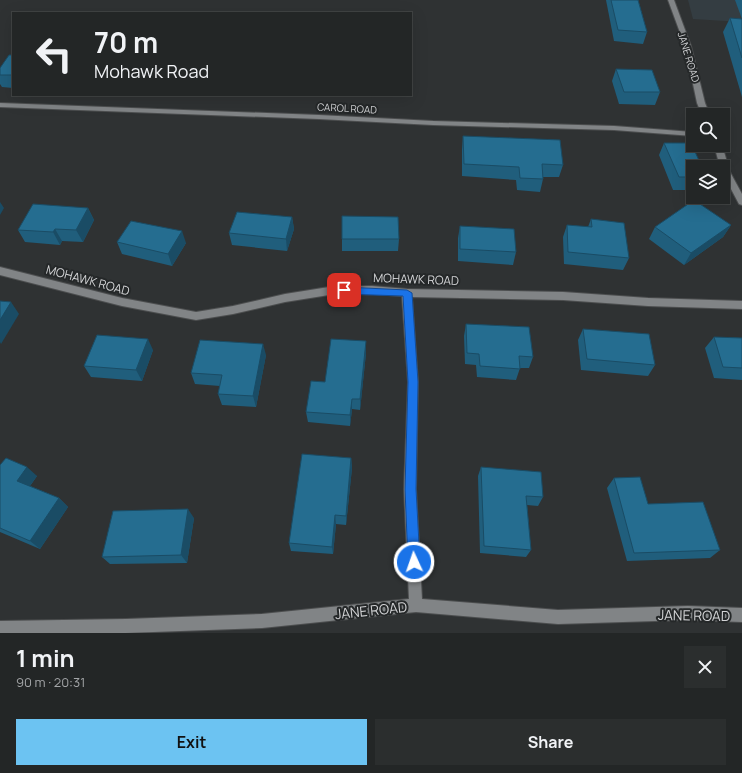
<!DOCTYPE html>
<html lang="en">
<head>
<meta charset="utf-8">
<style>
	body { margin:0; font-family:Manrope,sans-serif; background:#2b2e2e; color:#f1f3f6; height:100vh; display:flex; flex-direction:column; font-size:15px; white-space:nowrap }
	* { box-sizing:border-box; margin:0 }
	p { font-size:13px; color:#a3a5a7 }
	.icon { flex:none; width:22px; height:22px; fill:none; stroke:currentColor; stroke-width:2; stroke-linecap:round; stroke-linejoin:round }
	.map { position:relative; height:633px; overflow:hidden }
	.sheet { display:flex; flex-direction:column; background:#232626; flex:1 }
	.sheet>* { flex:none }
	.hud { position:absolute; left:12px; top:12px; width:400px; height:84px; border-radius:0px; box-shadow:0 4px 16px #0002,0 0 0 1px #404343; background:#232626; color:#f1f3f6; overflow:hidden }
	.fabs { position:absolute; left:686px; top:108px; display:grid; gap:8px }
	.fabs a { display:grid; place-items:center; width:44px; height:44px; border-radius:0px; background:#232626; box-shadow:0 4px 16px #0002,0 0 0 1px #404343; font-size:20px }
	.pin { position:absolute; display:grid; place-items:center; width:34px; height:34px; color:#fff; margin:-17px; border-radius:8px; box-shadow:0 2px 6px #0006 }
	.me { position:absolute; width:44px; margin:-22px; rotate:357deg; stroke-linejoin:round; filter:drop-shadow(0 0 3px #0008) }
	.turn { display:flex; align-items:center; gap:14px; height:84px; padding:0 16px; font-size:18px }
	.turn .icon { width:52px; height:52px; stroke-width:2.5 }
	.turn b { display:block; font-size:28px; line-height:34px }
	.round { display:grid; place-items:center; flex:none; width:42px; height:42px; border-radius:0px; background:#2b2e2e }
	.headline { display:flex; align-items:center; justify-content:space-between; height:68px; padding:0 16px }
	h1 { font-size:24px; font-weight:700; line-height:30px }
	.primary-button { display:flex; gap:8px; margin-top:auto; padding:8px 16px }
	.primary-button a { flex:1; height:46px; border-radius:0px; background:#6cc3f2; color:#111; font-size:16px; font-weight:700; line-height:46px; text-align:center }
	.primary-button a+a { background:#2b2e2e; color:#f1f3f6 }
	.map>svg:first-child { display:block }
	.built { fill:#343d42 }
	.lines { fill:none; stroke-linecap:round; stroke-linejoin:round }
	.street-casing { stroke:#4c4e4f; stroke-width:2 }
	.street { fill:#818486; fill-rule:evenodd }
	.wall { fill:#205e7c }
	.shaded-wall { fill:#1a4c65 }
	.building { fill:#256d90; stroke:#1a4c65 }
	.route { fill:#1a73e8; stroke:#114b97 }
	.labels { text-anchor:middle; dominant-baseline:central; stroke-width:4; stroke-linejoin:round; paint-order:stroke }
	.far-street-label { font-size:10px; fill:#d3d4d6; stroke:#252829 }
	.street-label { font-size:12px; fill:#d3d4d6; stroke:#252829 }
	.near-street-label { font-size:14px; fill:#d3d4d6; stroke:#252829 }
</style>
</head>
<body>
<div class="map">
<svg width="742" height="633" viewBox="0 0 742 633">
	<rect width="100%" height="100%" fill="#2f3233"/>
	<polygon class="built" points="688,0 742,0 742,22 693,19"/>
	<g class="lines">
		<g class="street-casing">
			<g id="street">
				<polygon points="668,0 674,0 691,46 705,103 710,115 702,115 697,103 685,46"/>
				<polygon points="0,103 319,115 433,121 614,126 693,132 693,136 614,130 433,125 319,119 0,107"/>
				<polygon points="714,145 722,145 730,172 742,194 742,205 739,204 723,174 723,167 720,167"/>
				<polygon points="0,267 122,298 196,312 233,306 285,294 329,287 372,286 407,289 563,292 648,298 742,301 742,309 648,306 563,300 412,297 418,382 416,489 422,599 558,610 688,606 742,608 742,622 688,620 558,624 416,612 262,628 126,633 0,633 0,621 126,619 262,614 409,599 404,489 408,382 402,296 372,294 329,295 285,302 233,314 196,320 122,306 0,275"/>
			</g>
		</g>
		<use href="#street" class="street"/>
	</g>
	<g class="wall">
		<polygon points="606,0 638,0 647,32 643,44 614,41"/>
		<polygon points="735,0 742,0 742,19"/>
		<polygon points="730,18 742,19 742,97 723,32"/>
		<polygon points="13,55 13,88 2,87 0,84 0,68"/>
		<polygon points="616,69 660,92 655,105 619,104 612,81"/>
		<polygon points="463,136 563,165 559,177 543,177 543,179 540,192 517,190 516,180 462,176 462,149"/>
		<polygon points="664,143 693,167 693,190 673,190 659,155"/>
		<polygon points="88,208 94,220 83,242 62,241 60,245 25,242 18,230"/>
		<polygon points="292,217 294,229 287,251 232,245 229,233"/>
		<polygon points="591,219 629,258 623,270 564,264 563,237 567,225 588,227"/>
		<polygon points="731,225 723,237 684,265 649,239 655,227"/>
		<polygon points="460,226 516,252 513,265 458,261 458,238"/>
		<polygon points="342,239 399,239 398,251 342,251"/>
		<polygon points="117,242 186,243 172,266 122,254"/>
		<polygon points="466,324 533,357 529,368 520,368 516,380 477,377 476,365 465,364 464,336"/>
		<polygon points="583,329 655,365 648,376 581,370 578,340"/>
		<polygon points="714,337 742,338 742,380 714,378 705,348"/>
		<polygon points="153,350 142,381 91,377 84,366"/>
		<polygon points="366,353 360,410 352,409 350,426 308,422 306,412 325,382"/>
		<polygon points="266,355 256,407 222,405 218,394 220,386 195,384 191,373"/>
		<polygon points="351,458 352,468 346,525 336,524 333,554 291,551 289,543"/>
		<polygon points="0,465 37,476 30,486 59,498 68,507 40,549 0,532"/>
		<polygon points="481,467 543,497 538,506 527,505 531,550 526,557 480,553 478,476"/>
		<polygon points="614,478 648,504 720,550 710,558 627,561 607,488"/>
		<polygon points="194,518 187,563 110,564 102,557"/>
	</g>
	<g class="shaded-wall">
		<polygon points="0,202 4,208 0,215"/>
		<polygon points="88,208 94,220 83,242 76,230"/>
		<polygon points="292,217 294,229 287,251 286,239"/>
		<polygon points="731,225 723,237 684,265 691,253"/>
		<polygon points="55,229 62,241 60,245 53,232"/>
		<polygon points="182,231 186,243 172,266 168,254"/>
		<polygon points="11,302 19,314 1,344 0,342 0,320"/>
		<polygon points="148,339 153,350 142,381 136,370"/>
		<polygon points="366,341 366,353 360,410 360,399"/>
		<polygon points="263,344 266,355 256,407 253,396"/>
		<polygon points="352,399 352,409 350,426 350,415"/>
		<polygon points="351,458 352,468 346,525 346,516"/>
		<polygon points="27,467 37,476 27,490 17,481"/>
		<polygon points="59,498 68,507 40,549 30,541"/>
		<polygon points="188,509 194,518 187,563 181,555"/>
		<polygon points="335,515 336,524 333,554 332,547"/>
	</g>
	<g class="building">
		<polygon points="611,0 638,0 647,32 618,30"/>
		<polygon points="730,18 742,19 742,58"/>
		<polygon points="9,55 13,55 13,75 0,75 0,68"/>
		<polygon points="616,69 652,70 660,92 624,92"/>
		<polygon points="463,136 560,140 563,165 542,164 543,179 520,178 519,167 464,164"/>
		<polygon points="664,143 691,143 702,167 693,167 693,177 679,177"/>
		<polygon points="694,200 731,225 691,253 655,227"/>
		<polygon points="33,204 88,208 76,230 55,229 53,232 18,230"/>
		<polygon points="237,212 292,217 286,239 229,233"/>
		<polygon points="342,216 398,217 399,239 342,239"/>
		<polygon points="591,219 624,223 629,258 568,252 567,225 592,227"/>
		<polygon points="131,221 182,231 168,254 117,242"/>
		<polygon points="460,226 514,229 516,252 460,249"/>
		<polygon points="0,301 11,302 0,320"/>
		<polygon points="466,324 529,327 533,357 519,356 520,369 480,366 479,354 467,353"/>
		<polygon points="583,329 649,334 655,365 587,359"/>
		<polygon points="97,335 148,339 136,370 84,366"/>
		<polygon points="714,337 742,338 742,368 723,367"/>
		<polygon points="331,339 366,341 360,399 352,399 350,415 306,412 311,381 325,382"/>
		<polygon points="200,340 263,344 253,396 218,394 222,375 191,373"/>
		<polygon points="302,454 351,458 346,516 335,515 332,547 289,543"/>
		<polygon points="6,458 27,467 17,481 59,498 30,541 0,528 0,465"/>
		<polygon points="481,467 541,472 543,497 526,496 531,550 484,546"/>
		<polygon points="640,477 648,504 703,502 720,550 634,553 614,478"/>
		<polygon points="188,509 181,555 102,557 113,511"/>
	</g>
	<polygon class="route" points="344,287 407,290 412,293 418,382 416,489 420,562 418,566 414,568 410,566 408,562 405,489 408,382 403,296 344,294 339,290"/>
	<g class="labels">
		<g class="far-street-label">
			<text transform="translate(689 57) rotate(73)">JANE ROAD</text>
			<text transform="translate(347 108) rotate(3)">CAROL ROAD</text>
		</g>
		<g class="street-label">
			<text transform="translate(416 279) rotate(2)">MOHAWK ROAD</text>
			<text transform="translate(88 280) rotate(15)">MOHAWK ROAD</text>
		</g>
		<g class="near-street-label">
			<text transform="translate(371 610) rotate(-6)">JANE ROAD</text>
			<text transform="translate(694 615) rotate(1)">JANE ROAD</text>
		</g>
	</g>
</svg>
<div class="fabs">
<a><svg class="icon" aria-label="search" viewBox="0 0 24 24"><circle cx="10" cy="10" r="6"/><path d="M15 15l6 6"/></svg></a>
<a><svg class="icon" aria-label="layers" viewBox="0 0 24 24"><path d="M12 4l9 5-9 5-9-5zM3 14l9 5 9-5"/></svg></a>
</div>
<div class="pin" style="left:344px;top:290px;background:#d93025"><svg class="icon" aria-label="arrive" viewBox="0 0 24 24"><path d="M6 21V4h12l-3 4 3 4H6"/></svg></div>
<svg class="me" style="left:414px;top:562px" viewBox="-20 -20 40 40"><circle r="17" fill="#1a73e8" stroke="#fff" stroke-width="3"/><path d="M0-11L8 9 0 5-8 9z" fill="#fff"/></svg>
<div class="hud">
<div class="turn"><svg class="icon" aria-label="left" viewBox="0 0 24 24"><path d="M17 20v-9H6M10 6l-5 5 5 5"/></svg><div><b>70 m</b>Mohawk Road</div></div>
</div>
</div>
<section class="sheet">
<div class="headline"><div><h1>1 min</h1><p>90 m · 20:31</p></div><a class="round"><svg class="icon" aria-label="close" viewBox="0 0 24 24"><path d="M6 6l12 12M18 6L6 18"/></svg></a></div>
<div class="primary-button"><a>Exit</a><a>Share</a></div>
</section>
</body>
</html>
